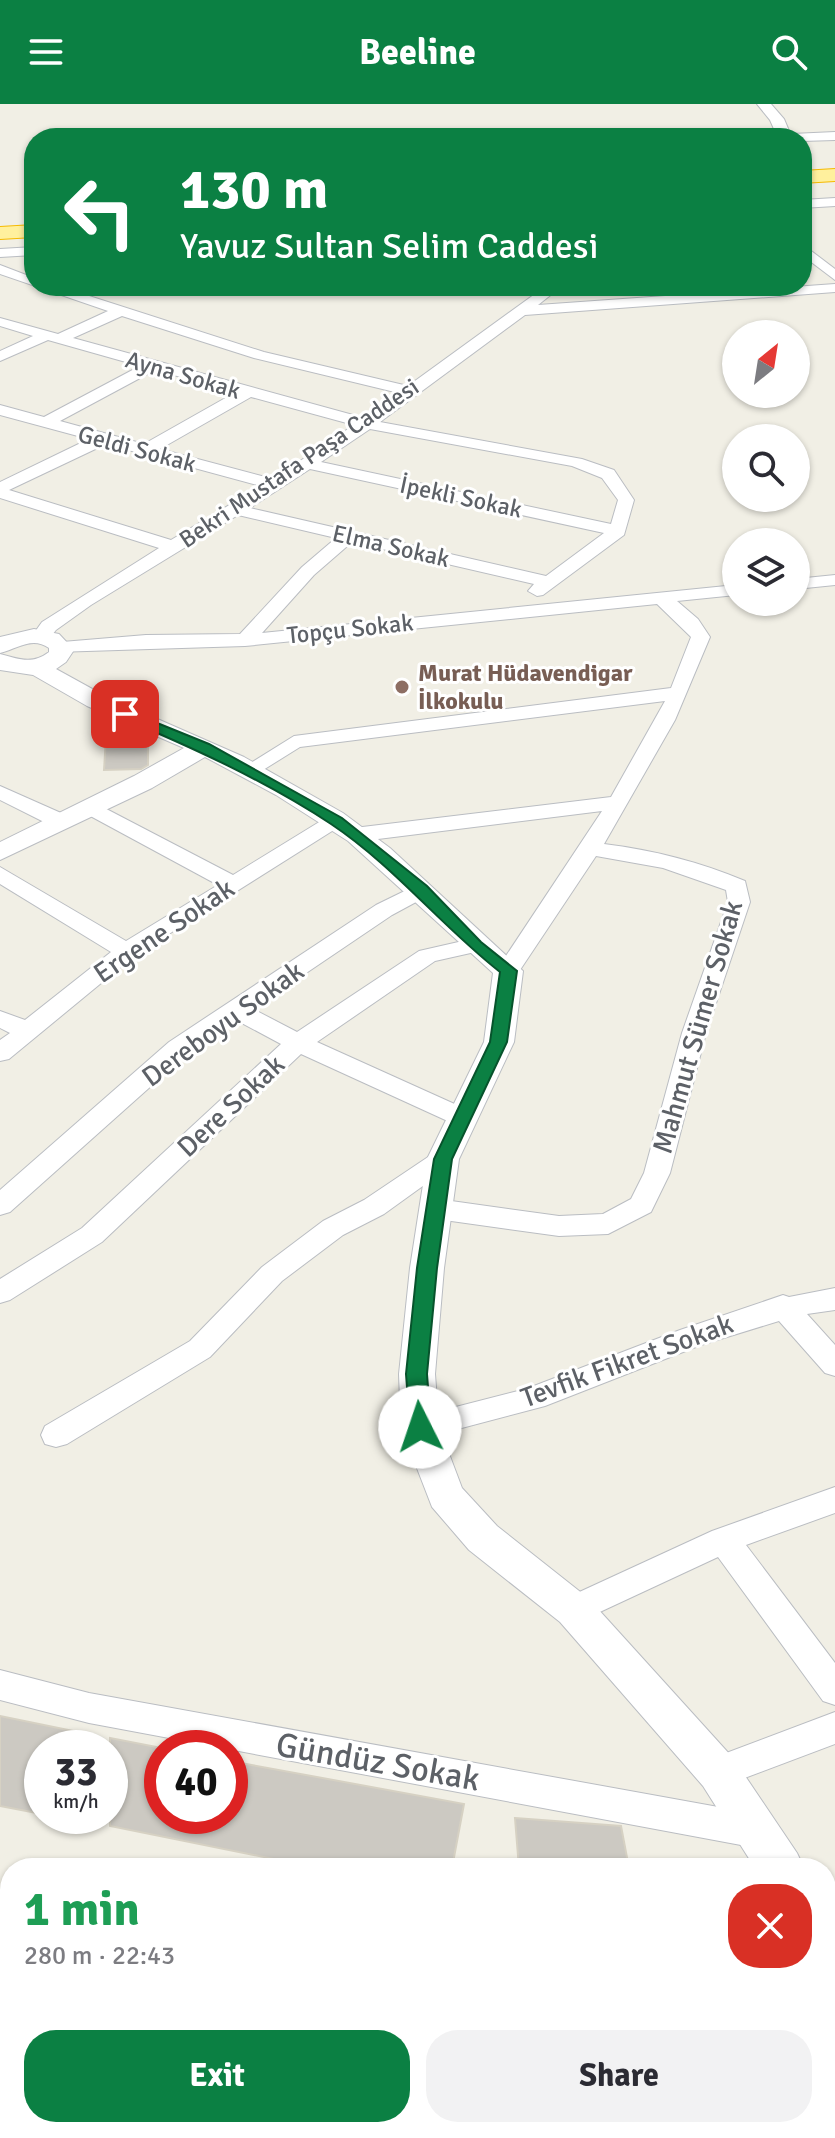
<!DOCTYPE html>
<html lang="en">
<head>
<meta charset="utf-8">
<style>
	body { margin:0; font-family:Signika,sans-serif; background:#f2f2f3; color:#2b2b33; height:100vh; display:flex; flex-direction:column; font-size:30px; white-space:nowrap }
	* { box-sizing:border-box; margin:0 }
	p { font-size:26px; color:#7c7c81 }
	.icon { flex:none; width:44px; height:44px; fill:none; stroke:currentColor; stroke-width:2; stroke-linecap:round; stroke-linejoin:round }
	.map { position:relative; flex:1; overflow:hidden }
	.sheet { position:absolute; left:0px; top:1754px; width:836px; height:280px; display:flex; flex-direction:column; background:#fff; border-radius:32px 32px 0 0; box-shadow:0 2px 6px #0004 }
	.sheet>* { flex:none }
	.guide { position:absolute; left:24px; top:24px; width:788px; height:168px; border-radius:32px; box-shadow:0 2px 6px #0004; background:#0b8043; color:#fff; overflow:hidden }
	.needle { width:52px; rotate:30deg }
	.tools { position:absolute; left:722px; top:216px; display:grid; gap:16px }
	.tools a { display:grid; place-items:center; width:88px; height:88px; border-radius:50%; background:#fff; box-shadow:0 2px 6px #0004; font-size:40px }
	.speed { position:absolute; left:24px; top:1626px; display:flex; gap:16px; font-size:40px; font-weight:700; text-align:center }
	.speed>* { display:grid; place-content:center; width:104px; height:104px; border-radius:50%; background:#fff; box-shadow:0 2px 6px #0004; line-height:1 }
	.speed small { font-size:20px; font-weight:400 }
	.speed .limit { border:12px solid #d22; background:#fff; color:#111 }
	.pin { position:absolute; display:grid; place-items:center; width:68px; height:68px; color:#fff; margin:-34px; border-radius:16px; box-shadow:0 4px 12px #0006 }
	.me { position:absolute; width:88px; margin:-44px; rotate:356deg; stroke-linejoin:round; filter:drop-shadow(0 0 6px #0008) }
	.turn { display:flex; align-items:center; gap:28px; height:168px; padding:0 24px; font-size:36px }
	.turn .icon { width:104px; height:104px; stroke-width:2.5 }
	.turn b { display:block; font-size:56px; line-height:68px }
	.round { display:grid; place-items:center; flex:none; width:84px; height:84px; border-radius:32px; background:#f2f2f3 }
	.headline { display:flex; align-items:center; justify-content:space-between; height:136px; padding:0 24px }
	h1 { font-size:48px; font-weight:800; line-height:60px; color:#1e9e55 }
	.primary-button { display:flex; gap:16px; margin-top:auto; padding:16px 24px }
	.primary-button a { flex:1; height:92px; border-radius:32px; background:#0b8043; color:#fff; font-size:32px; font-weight:800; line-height:92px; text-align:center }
	.primary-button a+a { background:#f2f2f3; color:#2b2b33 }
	header { display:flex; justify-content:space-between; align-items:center; height:104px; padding:0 24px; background:#0b8043; color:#fff; font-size:36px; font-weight:800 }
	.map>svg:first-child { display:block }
	.building { fill:#ccc9c2; stroke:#d6d1c3; stroke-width:2 }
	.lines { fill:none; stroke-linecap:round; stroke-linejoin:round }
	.minor-casing { stroke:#babdc2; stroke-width:2 }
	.tertiary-casing { stroke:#babdc2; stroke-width:2 }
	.trunk-casing { stroke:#f6ba00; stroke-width:2 }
	.minor { fill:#fff; fill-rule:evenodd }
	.tertiary { fill:#fff; fill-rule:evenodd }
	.trunk { fill:#fff09d; fill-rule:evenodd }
	.route { fill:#0b8043; stroke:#07532c; stroke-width:2 }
	.education-dot { fill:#8d6e63; stroke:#fff; stroke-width:3 }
	.labels { text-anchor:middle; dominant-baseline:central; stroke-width:6; stroke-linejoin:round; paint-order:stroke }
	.far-street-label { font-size:24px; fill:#5d6167; stroke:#fff }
	.far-education-label { font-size:24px; font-weight:bold; fill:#785e54; stroke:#fff; text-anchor:start }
	.street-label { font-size:28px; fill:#5d6167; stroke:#fff }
	.near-street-label { font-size:34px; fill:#5d6167; stroke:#fff }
</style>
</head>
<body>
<header><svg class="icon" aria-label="menu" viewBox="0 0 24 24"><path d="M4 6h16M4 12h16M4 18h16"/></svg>Beeline<svg class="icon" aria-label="search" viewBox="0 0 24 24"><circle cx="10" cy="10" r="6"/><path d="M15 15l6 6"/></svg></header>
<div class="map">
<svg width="835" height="2034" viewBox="0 0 835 2034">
	<rect width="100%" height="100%" fill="#f1efe5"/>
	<g class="building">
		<polygon points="148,632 148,661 141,665 104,666 106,634"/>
		<polygon points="0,1612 93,1631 92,1644 42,1644 42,1710 0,1702"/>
		<polygon points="110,1634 162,1644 162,1712 230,1712 230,1657 464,1700 452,1764 318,1764 110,1722"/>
		<polygon points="515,1714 621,1722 629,1764 519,1764"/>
	</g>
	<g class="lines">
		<g class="minor-casing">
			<g id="minor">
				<polygon points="835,28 835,36 802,37 802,34 786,34 792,30"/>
				<polygon points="835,94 835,102 802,104 802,96"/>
				<polygon points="802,140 835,165 835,176 802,151"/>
				<polygon points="34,143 34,151 0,153 0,145"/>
				<path d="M0,161l34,13v8h24l206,66 144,34 138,-100h16l-24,19 297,-21v8l-310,23 -145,107 202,37 32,11 20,30 -10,35 -81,60 -6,1 -9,-5 6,-7 -182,-42 -38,33 -52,58 474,-48v10l-59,6 21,18 12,18 -35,83 -71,124c49,6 96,18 141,37l5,21 -44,131 -36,140 -19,39 -43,22 -49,2 -122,-17 -10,-3 -4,-7 4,-7 10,-3 122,17 44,-2 28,-15 13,-26 38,-140 46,-131 -2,-12 -63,-22 -67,-12 -80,120h-16l-4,-5 106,-160 -248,31 -11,-7 11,-7 257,-31 54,-96 -365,46 -45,28 -7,2 -10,-6 56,-35 377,-48 20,-51 -34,-33 -412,42 -190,6 -3,-4 3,-4 7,-2 84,-7 94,-1 62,-67 34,-29 -98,-23 -147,90 -35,25 -8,10h-14l-2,-4 10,-14 117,-74 -159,-50v-16l89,-43 -89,-24v-10l44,12 96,-51 -92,-26 -48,21v-10l33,-15 -33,-10v-8l58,16 50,-23 -108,-37zM122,212l132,42 145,35 -35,25 -291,-80zM155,266l81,22 -92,52 -84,-23zM251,293l103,28 -81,54 -113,-30zM370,325l202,37 30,12 16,22 -7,24 -290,-62zM106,340l155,42 -90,54 -162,-50zM310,365l294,64 -58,43 -296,-68z"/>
				<polygon points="835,471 835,481 796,485 796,475"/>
				<polygon points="0,682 70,713 73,718 62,724 54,723 0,696"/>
				<polygon points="91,697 233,771 329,712 337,711 348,717 134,852 9,955 0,957 0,936 10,929 0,924 0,907 25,916 111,848 0,780 0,763 126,837 218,781 83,708 80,703"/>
				<polygon points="421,779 429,781 432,786 429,791 392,811 253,905 297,928 419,847 476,834 484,836 488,841 484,846 435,857 317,938 470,1007 474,1013 470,1019 461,1022 452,1019 301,950 102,1138 10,1196 0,1199 0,1175 82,1124 281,940 236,916 187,950 10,1108 0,1111 0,1086 169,938 376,801"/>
				<polygon points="443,1046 452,1049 456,1055 452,1061 384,1110 343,1131 282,1177 210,1253 67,1340 56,1343 45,1340 41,1331 45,1322 190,1237 262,1163 323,1117 364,1096 434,1049"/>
				<polygon points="835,1184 835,1206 807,1210 835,1241 835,1272 825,1269 779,1217 701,1241 545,1302 420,1335 409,1331 405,1323 409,1315 526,1285 680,1226 783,1191 789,1193"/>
				<polygon points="835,1383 835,1409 746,1441 835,1559 835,1601 823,1597 718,1453 574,1520 562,1516 557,1506 562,1496 712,1427"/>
				<polygon points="0,1566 89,1589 757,1710 770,1715 775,1727 770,1739 757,1744 89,1619 0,1596"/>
				<polygon points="835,1608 835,1640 718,1684 705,1679 700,1668 705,1657"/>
				<polygon points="0,1836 10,1839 10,1877 0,1874"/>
				<polygon points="826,1962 835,1963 835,2003 826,2002"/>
				<polygon points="10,2007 10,2024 94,2024 98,2034 3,2034 0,2021 5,2010"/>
				<polygon points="318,2024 358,2024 356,2034 316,2034"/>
				<polygon points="707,2024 747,2024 748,2034 708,2034"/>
			</g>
		</g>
		<g class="tertiary-casing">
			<g id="tertiary">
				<polygon points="757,0 771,0 784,15 792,34 778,34 770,16"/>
				<path d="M34,525l25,5 15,16 -8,12 -10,7 49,27 139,61 99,56 47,35 133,123 -9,71 -55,117 -15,109 -9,106 4,53 23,61 35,38 91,72 145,160 64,95 7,15h-49l-52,-82 -143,-164 -91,-72 -37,-43 -31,-80 -2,-53 11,-106 17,-109 57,-117 9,-69 -145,-132 -72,-46 -71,-38 -53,31 -152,72v-18l134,-66 50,-28 -97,-42 -54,-31 -33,-5v-16c19,5 32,11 49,-2v-4c-17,-12 -32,1 -49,5v-16z"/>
				<polygon points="826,1811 835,1815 835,1871 826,1867"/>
			</g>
		</g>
		<g class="trunk-casing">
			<g id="trunk">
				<polygon points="835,65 835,77 802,79 802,67"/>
				<polygon points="34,121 34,133 0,135 0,123"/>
			</g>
		</g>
		<use href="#minor" class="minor"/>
		<use href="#tertiary" class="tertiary"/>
		<use href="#trunk" class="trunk"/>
	</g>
	<path class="route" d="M125,606l84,34 133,74 85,68 54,56 36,29 -10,71 -55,117 -15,109 -10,106 4,53 -3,6 -8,2 -7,-2 -3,-6 -4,-53 11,-106 17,-109 56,-117 10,-70c-59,-46 -106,-106 -169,-148 -65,-43 -140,-77 -211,-107v-6z"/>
	<circle class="education-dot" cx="402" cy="583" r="8"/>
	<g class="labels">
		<g class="far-street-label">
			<text transform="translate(183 271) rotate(16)">Ayna Sokak</text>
			<text transform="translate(137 345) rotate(15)">Geldi Sokak</text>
			<text transform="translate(299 359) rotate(-34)">Bekri Mustafa Paşa Caddesi</text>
			<text transform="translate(461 393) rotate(12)">İpekli Sokak</text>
			<text transform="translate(391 442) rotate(13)">Elma Sokak</text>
			<text transform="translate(350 525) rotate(-6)">Topçu Sokak</text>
		</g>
		<g class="far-education-label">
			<text x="418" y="569">Murat Hüdavendigar<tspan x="418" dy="28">İlkokulu</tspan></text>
		</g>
		<g class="street-label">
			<text transform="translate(164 827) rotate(-34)">Ergene Sokak</text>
			<text transform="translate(223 920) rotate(-36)">Dereboyu Sokak</text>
			<text transform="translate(698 923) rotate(-74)">Mahmut Sümer Sokak</text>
			<text transform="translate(231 1002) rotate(-43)">Dere Sokak</text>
			<text transform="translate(627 1257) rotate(-20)">Tevfik Fikret Sokak</text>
		</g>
		<g class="near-street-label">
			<text transform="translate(378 1658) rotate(10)">Gündüz Sokak</text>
		</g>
	</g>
</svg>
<div class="tools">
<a><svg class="needle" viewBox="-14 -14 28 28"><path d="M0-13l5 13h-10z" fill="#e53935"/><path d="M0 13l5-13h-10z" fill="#7c7c81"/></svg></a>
<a><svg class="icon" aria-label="search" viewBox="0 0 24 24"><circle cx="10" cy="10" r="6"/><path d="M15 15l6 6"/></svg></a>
<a><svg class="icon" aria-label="layers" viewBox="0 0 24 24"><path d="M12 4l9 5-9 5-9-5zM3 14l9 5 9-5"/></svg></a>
</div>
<div class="speed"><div>33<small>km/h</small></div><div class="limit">40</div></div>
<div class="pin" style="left:125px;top:610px;background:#d93025"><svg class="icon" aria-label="arrive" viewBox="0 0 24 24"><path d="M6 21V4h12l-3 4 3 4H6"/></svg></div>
<svg class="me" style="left:420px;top:1323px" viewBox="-20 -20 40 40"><circle r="19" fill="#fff"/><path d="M0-13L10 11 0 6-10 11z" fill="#0b8043"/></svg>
<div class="guide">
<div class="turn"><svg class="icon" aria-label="left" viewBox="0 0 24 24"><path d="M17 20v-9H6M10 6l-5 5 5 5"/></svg><div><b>130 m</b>Yavuz Sultan Selim Caddesi</div></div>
</div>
<section class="sheet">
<div class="headline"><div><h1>1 min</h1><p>280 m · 22:43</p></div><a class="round" style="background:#d93025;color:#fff"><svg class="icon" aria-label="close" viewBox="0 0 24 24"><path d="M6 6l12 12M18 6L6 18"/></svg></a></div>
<div class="primary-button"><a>Exit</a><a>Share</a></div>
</section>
</div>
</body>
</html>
